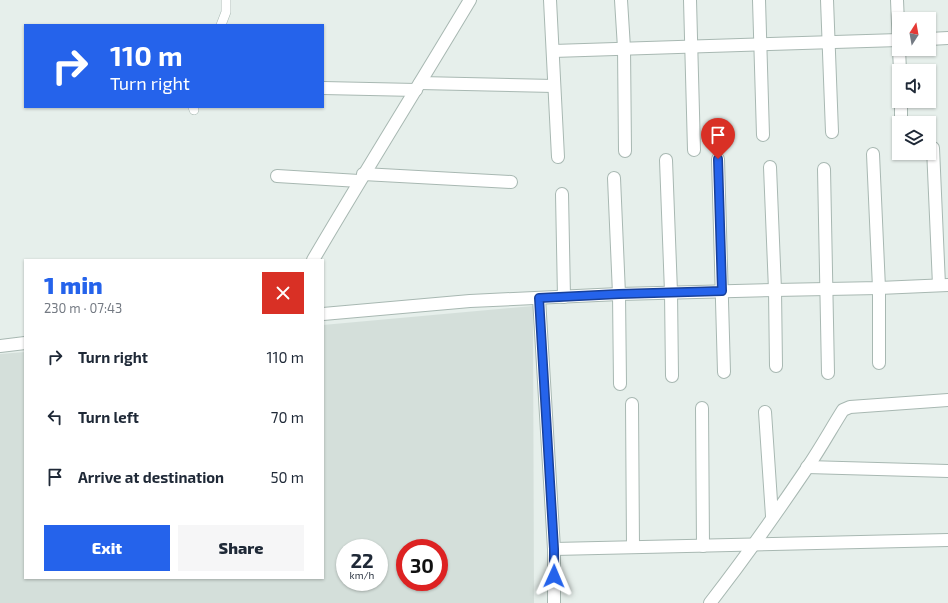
<!DOCTYPE html>
<html lang="en">
<head>
<meta charset="utf-8">
<style>
	body { margin:0; font-family:"Exo 2",sans-serif; background:#f6f6f7; color:#1f2937; height:100vh; display:flex; flex-direction:column; font-size:15px; white-space:nowrap }
	* { box-sizing:border-box; margin:0 }
	p { font-size:13px; color:#747a83 }
	.icon { flex:none; width:22px; height:22px; fill:none; stroke:currentColor; stroke-width:2; stroke-linecap:round; stroke-linejoin:round }
	.map { position:relative; flex:1; overflow:hidden }
	.details { position:absolute; left:24px; top:259px; width:300px; height:320px; display:flex; flex-direction:column; background:#fff; border-radius:0px; box-shadow:0 1px 3px #0004 }
	.details>* { flex:none }
	.top-card { position:absolute; left:24px; top:24px; width:300px; height:84px; border-radius:0px; box-shadow:0 1px 3px #0004; background:#2563eb; color:#fff; overflow:hidden }
	.needle { width:26px; rotate:11deg }
	.controls { position:absolute; left:892px; top:12px; display:grid; gap:8px }
	.controls a { display:grid; place-items:center; width:44px; height:44px; border-radius:0px; background:#fff; box-shadow:0 1px 3px #0004; font-size:20px }
	.speed { position:absolute; left:336px; top:539px; display:flex; gap:8px; font-size:20px; font-weight:700; text-align:center }
	.speed>* { display:grid; place-content:center; width:52px; height:52px; border-radius:50%; background:#fff; box-shadow:0 1px 3px #0004; line-height:1 }
	.speed small { font-size:10px; font-weight:400 }
	.speed .limit { border:6px solid #d22; background:#fff; color:#111 }
	.pin { position:absolute; display:grid; place-items:center; width:34px; height:34px; color:#fff; margin:-41px -17px; border-radius:50% 50% 50% 0; rotate:-45deg; box-shadow:0 0 4px #0007 }
	.pin .icon { rotate:45deg }
	.me { position:absolute; width:44px; margin:-22px; rotate:1deg; stroke-linejoin:round; filter:drop-shadow(0 0 3px #0008) }
	.turn { display:flex; align-items:center; gap:14px; height:84px; padding:0 20px; font-size:18px }
	.turn .icon { width:52px; height:52px; stroke-width:2.5 }
	.turn b { display:block; font-size:28px; line-height:34px }
	.round { display:grid; place-items:center; flex:none; width:42px; height:42px; border-radius:0px; background:#f6f6f7 }
	.headline { display:flex; align-items:center; justify-content:space-between; height:68px; padding:0 20px }
	h1 { font-size:24px; font-weight:800; line-height:30px; color:#2563eb }
	.action { display:flex; gap:8px; margin-top:auto; padding:8px 20px }
	.action a { flex:1; height:46px; border-radius:0px; background:#2563eb; color:#fff; font-size:16px; font-weight:800; line-height:46px; text-align:center }
	.action a+a { background:#f6f6f7; color:#1f2937 }
	ul { padding:0; list-style:none }
	li { display:flex; align-items:center; gap:12px; height:60px; padding:0 20px }
	li div { flex:1 }
	li b { display:block; font-size:15px }
	li em { font-style:normal }
	.map>svg:first-child { display:block }
	.built { fill:#d4dfda; fill-rule:evenodd }
	.lines { fill:none; stroke-linecap:round; stroke-linejoin:round }
	.service-casing { stroke:#a8b8b2; stroke-width:10 }
	.minor-casing { stroke:#a8b8b2; stroke-width:14 }
	.service { stroke:#fff; stroke-width:9 }
	.minor { stroke:#fff; stroke-width:12 }
	.route-casing { stroke:#184099; stroke-width:10 }
	.route { stroke:#2563eb; stroke-width:7 }
</style>
</head>
<body>
<div class="map">
<svg width="948" height="603" viewBox="0 0 948 603">
	<rect width="100%" height="100%" fill="#e6efeb"/>
	<path class="built" d="M533,306l1,297h-534v-249l25,-2v226h298v-253zM345,548h34v34h-34zM405,548h34v34h-34z"/>
	<g class="lines">
		<g class="service-casing">
			<g id="service">
				<polyline points="221,25 226,12 226,0"/>
				<polyline points="193,107 194,110"/>
			</g>
		</g>
		<g class="minor-casing">
			<g id="minor">
				<polyline points="550,0 558,157"/>
				<polyline points="621,0 624,48 625,151"/>
				<polyline points="690,0 694,150"/>
				<polyline points="759,0 763,135"/>
				<polyline points="827,0 832,132"/>
				<polyline points="897,0 899,47"/>
				<polyline points="929,39 948,38"/>
				<polyline points="899,49 900,71"/>
				<polyline points="553,51 899,40"/>
				<polyline points="420,83 554,86"/>
				<polyline points="323,88 416,90"/>
				<polyline points="901,101 901,123"/>
				<polyline points="933,148 939,285"/>
				<polyline points="873,154 879,288 879,363"/>
				<polyline points="718,159 724,372"/>
				<polyline points="666,160 671,292 672,376"/>
				<polyline points="770,167 775,290 776,366"/>
				<polyline points="824,169 828,373"/>
				<polyline points="363,174 511,182"/>
				<polyline points="277,176 359,181"/>
				<polyline points="614,178 619,294 620,384"/>
				<polyline points="562,194 564,297"/>
				<path d="M313,260c51,-87 105,-173 157,-260"/>
				<polyline points="539,298 554,549 554,603"/>
				<polyline points="323,314 470,301 619,294 775,290 879,288 948,285"/>
				<polyline points="0,346 25,343"/>
				<polyline points="632,404 633,547"/>
				<polyline points="702,408 703,546"/>
				<polyline points="765,412 772,516"/>
				<polyline points="807,467 948,471"/>
				<polyline points="554,549 948,540"/>
				<path d="M710,603c34,-44 66,-89 97,-135 13,-19 24,-39 36,-58l7,-3 98,-7"/>
			</g>
		</g>
		<use href="#service" class="service"/>
		<use href="#minor" class="minor"/>
	</g>
	<g class="lines">
		<g class="route-casing">
			<polyline id="route" points="554,576 554,549 539,298 619,294 722,291 718,159"/>
		</g>
		<use href="#route" class="route"/>
	</g>
</svg>
<div class="controls">
<a><svg class="needle" viewBox="-14 -14 28 28"><path d="M0-13l5 13h-10z" fill="#e53935"/><path d="M0 13l5-13h-10z" fill="#747a83"/></svg></a>
<a><svg class="icon" aria-label="sound" viewBox="0 0 24 24"><path d="M4 9h4l5-4v14l-5-4H4zM17 9q2 3 0 6"/></svg></a>
<a><svg class="icon" aria-label="layers" viewBox="0 0 24 24"><path d="M12 4l9 5-9 5-9-5zM3 14l9 5 9-5"/></svg></a>
</div>
<div class="speed"><div>22<small>km/h</small></div><div class="limit">30</div></div>
<div class="pin" style="left:718px;top:159px;background:#d93025"><svg class="icon" aria-label="arrive" viewBox="0 0 24 24"><path d="M6 21V4h12l-3 4 3 4H6"/></svg></div>
<svg class="me" style="left:554px;top:576px" viewBox="-20 -20 40 40"><path d="M0-17L14 15 0 8-14 15z" fill="#2563eb" stroke="#fff" stroke-width="4"/></svg>
<div class="top-card">
<div class="turn"><svg class="icon" aria-label="right" viewBox="0 0 24 24"><path d="M7 20v-9h11M14 6l5 5-5 5"/></svg><div><b>110 m</b>Turn right</div></div>
</div>
<section class="details">
<div class="headline"><div><h1>1 min</h1><p>230 m · 07:43</p></div><a class="round" style="background:#d93025;color:#fff"><svg class="icon" aria-label="close" viewBox="0 0 24 24"><path d="M6 6l12 12M18 6L6 18"/></svg></a></div>
<ul>
<li><svg class="icon" aria-label="right" viewBox="0 0 24 24"><path d="M7 20v-9h11M14 6l5 5-5 5"/></svg><div><b>Turn right</b></div><em>110 m</em></li>
<li><svg class="icon" aria-label="left" viewBox="0 0 24 24"><path d="M17 20v-9H6M10 6l-5 5 5 5"/></svg><div><b>Turn left</b></div><em>70 m</em></li>
<li><svg class="icon" aria-label="arrive" viewBox="0 0 24 24"><path d="M6 21V4h12l-3 4 3 4H6"/></svg><div><b>Arrive at destination</b></div><em>50 m</em></li>
</ul>
<div class="action"><a>Exit</a><a>Share</a></div>
</section>
</div>
</body>
</html>
